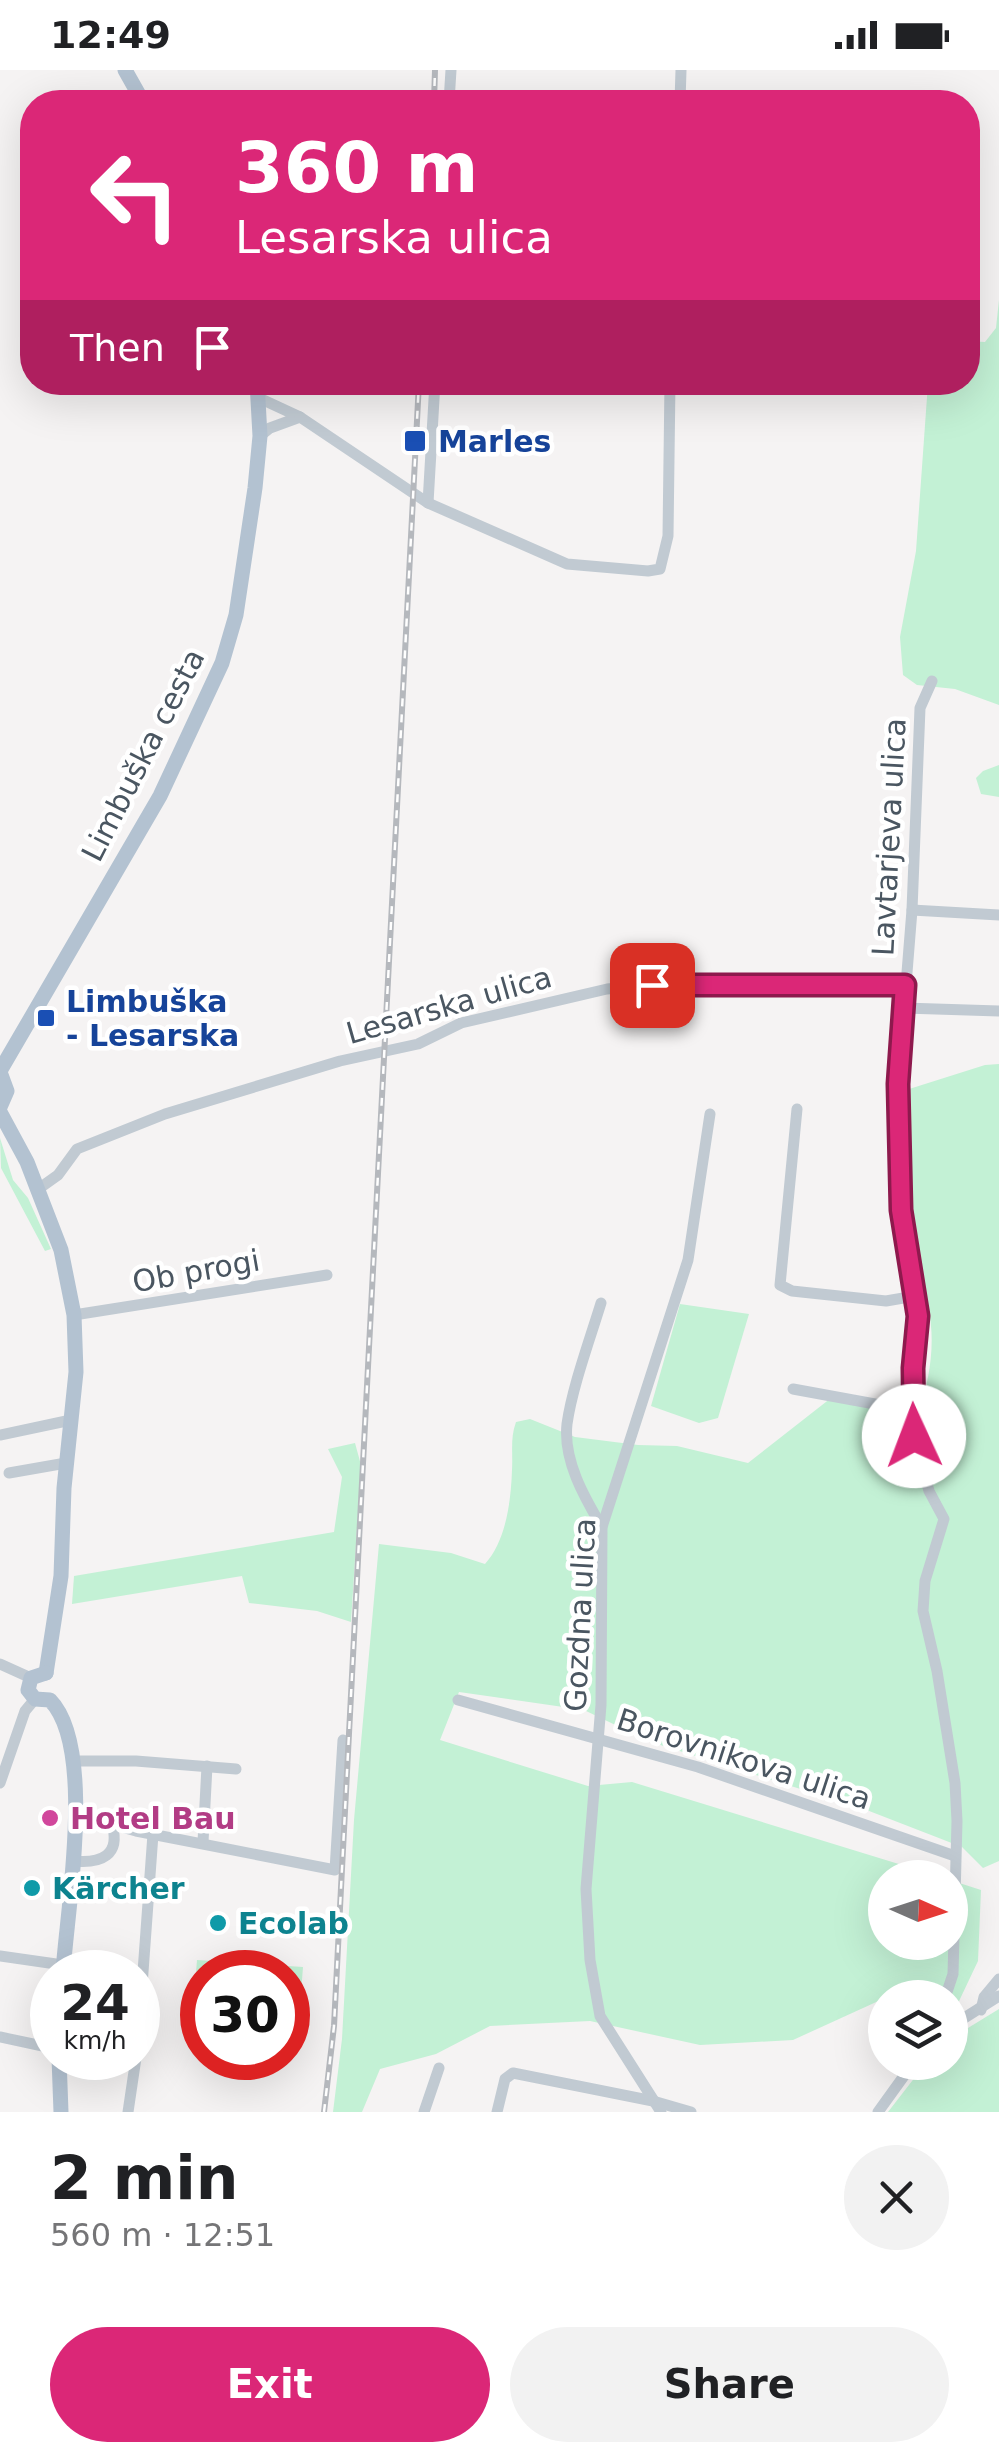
<!DOCTYPE html>
<html lang="en">
<head>
<meta charset="utf-8">
<style>
	body { margin:0; font-family:"DejaVu Sans",sans-serif; background:#f2f2f2; color:#202124; height:100vh; display:flex; flex-direction:column; font-size:38px; white-space:nowrap }
	* { box-sizing:border-box; margin:0 }
	p { font-size:32px; color:#757577 }
	.icon { flex:none; width:55px; height:55px; fill:none; stroke:currentColor; stroke-width:2; stroke-linecap:round; stroke-linejoin:round }
	.map { position:relative; height:2042px; overflow:hidden }
	.drawer { display:flex; flex-direction:column; background:#fff; flex:1 }
	.drawer>* { flex:none }
	.banner { position:absolute; left:20px; top:20px; width:960px; height:305px; border-radius:40px; box-shadow:0 10px 40px #0002; background:#db2777; color:#fff; overflow:hidden }
	.needle { width:65px; rotate:93deg }
	.tools { position:absolute; left:868px; top:1790px; display:grid; gap:20px }
	.tools a { display:grid; place-items:center; width:100px; height:100px; border-radius:50%; background:#fff; box-shadow:0 10px 40px #0002; font-size:50px }
	.speed { position:absolute; left:30px; top:1880px; display:flex; gap:20px; font-size:50px; font-weight:700; text-align:center }
	.speed>* { display:grid; place-content:center; width:130px; height:130px; border-radius:50%; background:#fff; box-shadow:0 10px 40px #0002; line-height:1 }
	.speed small { font-size:25px; font-weight:400 }
	.speed .limit { border:15px solid #d22; background:#fff; color:#111 }
	.pin { position:absolute; display:grid; place-items:center; width:85px; height:85px; color:#fff; margin:-42px; border-radius:20px; box-shadow:0 5px 15px #0006 }
	.me { position:absolute; width:110px; margin:-55px; rotate:358deg; stroke-linejoin:round; filter:drop-shadow(0 0 8px #0008) }
	.turn { display:flex; align-items:center; gap:35px; height:210px; padding:0 50px; font-size:45px }
	.turn .icon { width:130px; height:130px; stroke-width:2.5 }
	.turn b { display:block; font-size:70px; line-height:85px }
	.then { display:flex; align-items:center; height:95px; padding:0 50px; background:#0003; gap:20px; font-size:38px }
	.round { display:grid; place-items:center; flex:none; width:105px; height:105px; border-radius:52px; background:#f2f2f2 }
	.overview { display:flex; align-items:center; justify-content:space-between; height:170px; padding:0 50px }
	h1 { font-size:60px; font-weight:800; line-height:75px }
	.button { display:flex; gap:20px; margin-top:auto; padding:20px 50px }
	.button a { flex:1; height:115px; border-radius:60px; background:#db2777; color:#fff; font-size:40px; font-weight:800; line-height:115px; text-align:center }
	.button a+a { background:#f2f2f2; color:#202124 }
	.status { display:flex; justify-content:space-between; align-items:center; height:70px; padding:0 50px; background:#fff; direction:ltr }
	.status svg { height:28px; fill:currentColor }
	.map>svg:first-child { display:block }
	.green { fill:#c3f1d5 }
	.lines { fill:none; stroke-linecap:round; stroke-linejoin:round }
	.minor { stroke:#c1cad2; stroke-width:11 }
	.major { stroke:#b3c2d1; stroke-width:15 }
	.rail-casing { stroke:#b5b8bd; stroke-width:6 }
	.rail { stroke:#fff; stroke-width:2.5; stroke-dasharray:8; stroke-linecap:butt }
	.route-casing { stroke:#8e194d; stroke-width:25 }
	.route { stroke:#db2777; stroke-width:18 }
	.transit-dot { fill:#1a4fb4; stroke:#fff; stroke-width:4 }
	.hotel-dot { fill:#d1479c; stroke:#fff; stroke-width:4 }
	.culture-dot { fill:#0f9aa8; stroke:#fff; stroke-width:4 }
	.labels { text-anchor:middle; dominant-baseline:central; stroke-width:9; stroke-linejoin:round; paint-order:stroke }
	.transit-label { font-size:30px; font-weight:bold; fill:#164399; stroke:#fff; text-anchor:start }
	.street-label { font-size:30px; fill:#4a5661; stroke:#fff }
	.hotel-label { font-size:30px; font-weight:bold; fill:#b23c85; stroke:#fff; text-anchor:start }
	.culture-label { font-size:30px; font-weight:bold; fill:#0d838f; stroke:#fff; text-anchor:start }
</style>
</head>
<body>
<div class="status"><b>12:49</b><svg viewBox="0 0 49 12"><path d="M0 12V9h3v3zM5 12V6h3v6zM10 12V3h3v9zM15 12V0h3v12zM26 1h20v11H26zM47 4h2v5h-2z"/></svg></div>
<div class="map">
<svg width="999" height="2042" viewBox="0 0 999 2042">
	<rect width="100%" height="100%" fill="#f5f3f3"/>
	<g class="green">
		<polygon points="999,230 999,635 955,619 917,615 903,605 900,567 916,481 928,313 968,312 968,271 985,272 996,258"/>
		<polygon points="999,695 999,727 981,724 976,708 983,701"/>
		<path d="M999,994v797l-16,7 -21,-21 -98,-38 -213,-67 -67,-32 -125,-18 -19,48 148,46 44,-4 309,95 -56,1v64h65v-62l31,10 -3,71 -27,57 -1,-20h-65l-92,42 -93,5 -110,-24 -100,5 -54,28 -56,15 -18,43h-29l9,-73 12,-219 25,-276 72,9 34,11c21,-23 26,-63 27,-94 1,-17 -2,-32 4,-48l14,-3 45,18 63,8 39,1 71,17 83,-65 88,15c11,-36 17,-70 9,-107 -6,-28 -17,-55 -19,-84 -3,-44 1,-88 -3,-132l79,-25z"/>
		<polygon points="0,1068 13,1110 28,1128 51,1179 45,1181 1,1098"/>
		<polygon points="680,1234 749,1244 718,1348 699,1353 651,1336"/>
		<polygon points="355,1373 361,1395 351,1552 317,1541 249,1533 242,1506 72,1534 74,1506 334,1462 342,1407 328,1379"/>
		<polygon points="197,1890 303,1897 298,1961 288,1960 288,1902 202,1902 202,1954 192,1953"/>
		<polygon points="999,1939 999,2042 888,2042 926,1993 950,1992 950,1969"/>
	</g>
	<g class="lines">
		<g class="minor">
			<polyline points="449,32 451,0"/>
			<polyline points="680,32 681,0"/>
			<polyline points="259,328 300,347 270,358 260,366"/>
			<polyline points="300,347 428,433 567,494 648,501 660,499 668,466 670,312"/>
			<polyline points="428,433 435,312"/>
			<polyline points="932,611 920,638 912,840 898,1015 899,1097 901,1140 918,1246 913,1298 914,1366 929,1421 944,1449 925,1511 923,1541 937,1601 955,1713 957,1751 953,1904 945,1928"/>
			<polyline points="912,840 999,845"/>
			<polyline points="904,938 999,941"/>
			<polyline points="797,1039 780,1215 792,1221 886,1231 915,1226"/>
			<polyline points="37,1120 58,1105 77,1079 165,1044 340,991 418,974 461,953 607,919 652,915 905,915"/>
			<path d="M601,1233c-11,36 -29,85 -34,121 -4,36 17,73 35,103"/>
			<polyline points="74,1245 327,1205"/>
			<polyline points="793,1319 913,1341"/>
			<polyline points="0,1365 71,1350"/>
			<polyline points="9,1403 66,1393"/>
			<polyline points="0,1594 31,1608"/>
			<polyline points="458,1630 698,1697 955,1786"/>
			<polyline points="73,1691 136,1691 236,1699"/>
			<polyline points="0,1713 25,1641 35,1629"/>
			<polyline points="75,1751 100,1751 136,1761 335,1800 343,1670"/>
			<polyline points="203,1772 207,1696"/>
			<path d="M73,1791c28,3 48,-6 39,-36"/>
			<polyline points="0,1886 63,1895"/>
			<polyline points="981,1940 984,1927 999,1909"/>
			<polyline points="950,1957 999,1926"/>
			<polyline points="0,1967 52,1978"/>
			<polyline points="138,1971 153,1764"/>
			<polyline points="128,2042 136,1988"/>
			<polyline points="424,2042 439,1998"/>
			<polyline points="497,2042 505,2009 513,2003 653,2031 691,2042"/>
			<polyline points="661,2042 600,1946 590,1890 586,1819 601,1635 602,1457 688,1190 710,1044"/>
			<polyline points="878,2042 914,1992"/>
		</g>
		<g class="major">
			<polyline points="125,0 143,32"/>
			<polyline points="0,1001 160,726 222,593 236,545 255,418 260,366 257,312"/>
			<polyline points="0,1002 7,1021 0,1037"/>
			<polyline points="0,1042 27,1092 61,1180 74,1245 76,1302 64,1418 61,1506 46,1603"/>
			<path d="M46,1603l-15,5 -3,12 7,9 15,1c46,47 17,209 13,272"/>
			<polyline points="59,1988 61,2042"/>
		</g>
		<g class="rail-casing">
			<g id="rail">
				<polyline points="434,32 435,0"/>
				<polyline points="324,2042 334,1956 341,1818 419,312"/>
			</g>
		</g>
		<use href="#rail" class="rail"/>
	</g>
	<g class="lines">
		<g class="route-casing">
			<polyline id="route" points="652,915 905,915 898,1014 901,1140 918,1246 913,1298 914,1366"/>
		</g>
		<use href="#route" class="route"/>
	</g>
	<g class="transit-dot">
		<rect x="403" y="359" width="24" height="24" rx="5"/>
		<rect x="36" y="938" width="20" height="20" rx="5"/>
	</g>
	<circle class="hotel-dot" cx="50" cy="1748" r="10"/>
	<g class="culture-dot">
		<circle cx="32" cy="1818" r="10"/>
		<circle cx="218" cy="1853" r="10"/>
	</g>
	<g class="labels">
		<g class="transit-label">
			<text x="438" y="371">Marles</text>
			<text x="66" y="931">Limbuška<tspan x="66" dy="34">- Lesarska</tspan></text>
		</g>
		<g class="street-label">
			<text transform="translate(143 685) rotate(-63)">Limbuška cesta</text>
			<text transform="translate(889 767) rotate(-87)">Lavtarjeva ulica</text>
			<text transform="translate(449 935) rotate(-16)">Lesarska ulica</text>
			<text transform="translate(196 1201) rotate(-10)">Ob progi</text>
			<text transform="translate(580 1545) rotate(-87)">Gozdna ulica</text>
			<text transform="translate(744 1689) rotate(18)">Borovnikova ulica</text>
		</g>
		<g class="hotel-label">
			<text x="70" y="1748">Hotel Bau</text>
		</g>
		<g class="culture-label">
			<text x="52" y="1818">Kärcher</text>
			<text x="238" y="1853">Ecolab</text>
		</g>
	</g>
</svg>
<div class="tools">
<a><svg class="needle" viewBox="-14 -14 28 28"><path d="M0-13l5 13h-10z" fill="#e53935"/><path d="M0 13l5-13h-10z" fill="#757577"/></svg></a>
<a><svg class="icon" aria-label="layers" viewBox="0 0 24 24"><path d="M12 4l9 5-9 5-9-5zM3 14l9 5 9-5"/></svg></a>
</div>
<div class="speed"><div>24<small>km/h</small></div><div class="limit">30</div></div>
<div class="pin" style="left:652px;top:915px;background:#d93025"><svg class="icon" aria-label="arrive" viewBox="0 0 24 24"><path d="M6 21V4h12l-3 4 3 4H6"/></svg></div>
<svg class="me" style="left:914px;top:1366px" viewBox="-20 -20 40 40"><circle r="19" fill="#fff"/><path d="M0-13L10 11 0 6-10 11z" fill="#db2777"/></svg>
<div class="banner">
<div class="turn"><svg class="icon" aria-label="left" viewBox="0 0 24 24"><path d="M17 20v-9H6M10 6l-5 5 5 5"/></svg><div><b>360 m</b>Lesarska ulica</div></div>
<div class="then">Then<svg class="icon" aria-label="arrive" viewBox="0 0 24 24"><path d="M6 21V4h12l-3 4 3 4H6"/></svg></div>
</div>
</div>
<section class="drawer">
<div class="overview"><div><h1>2 min</h1><p>560 m · 12:51</p></div><a class="round"><svg class="icon" aria-label="close" viewBox="0 0 24 24"><path d="M6 6l12 12M18 6L6 18"/></svg></a></div>
<div class="button"><a>Exit</a><a>Share</a></div>
</section>
</body>
</html>
